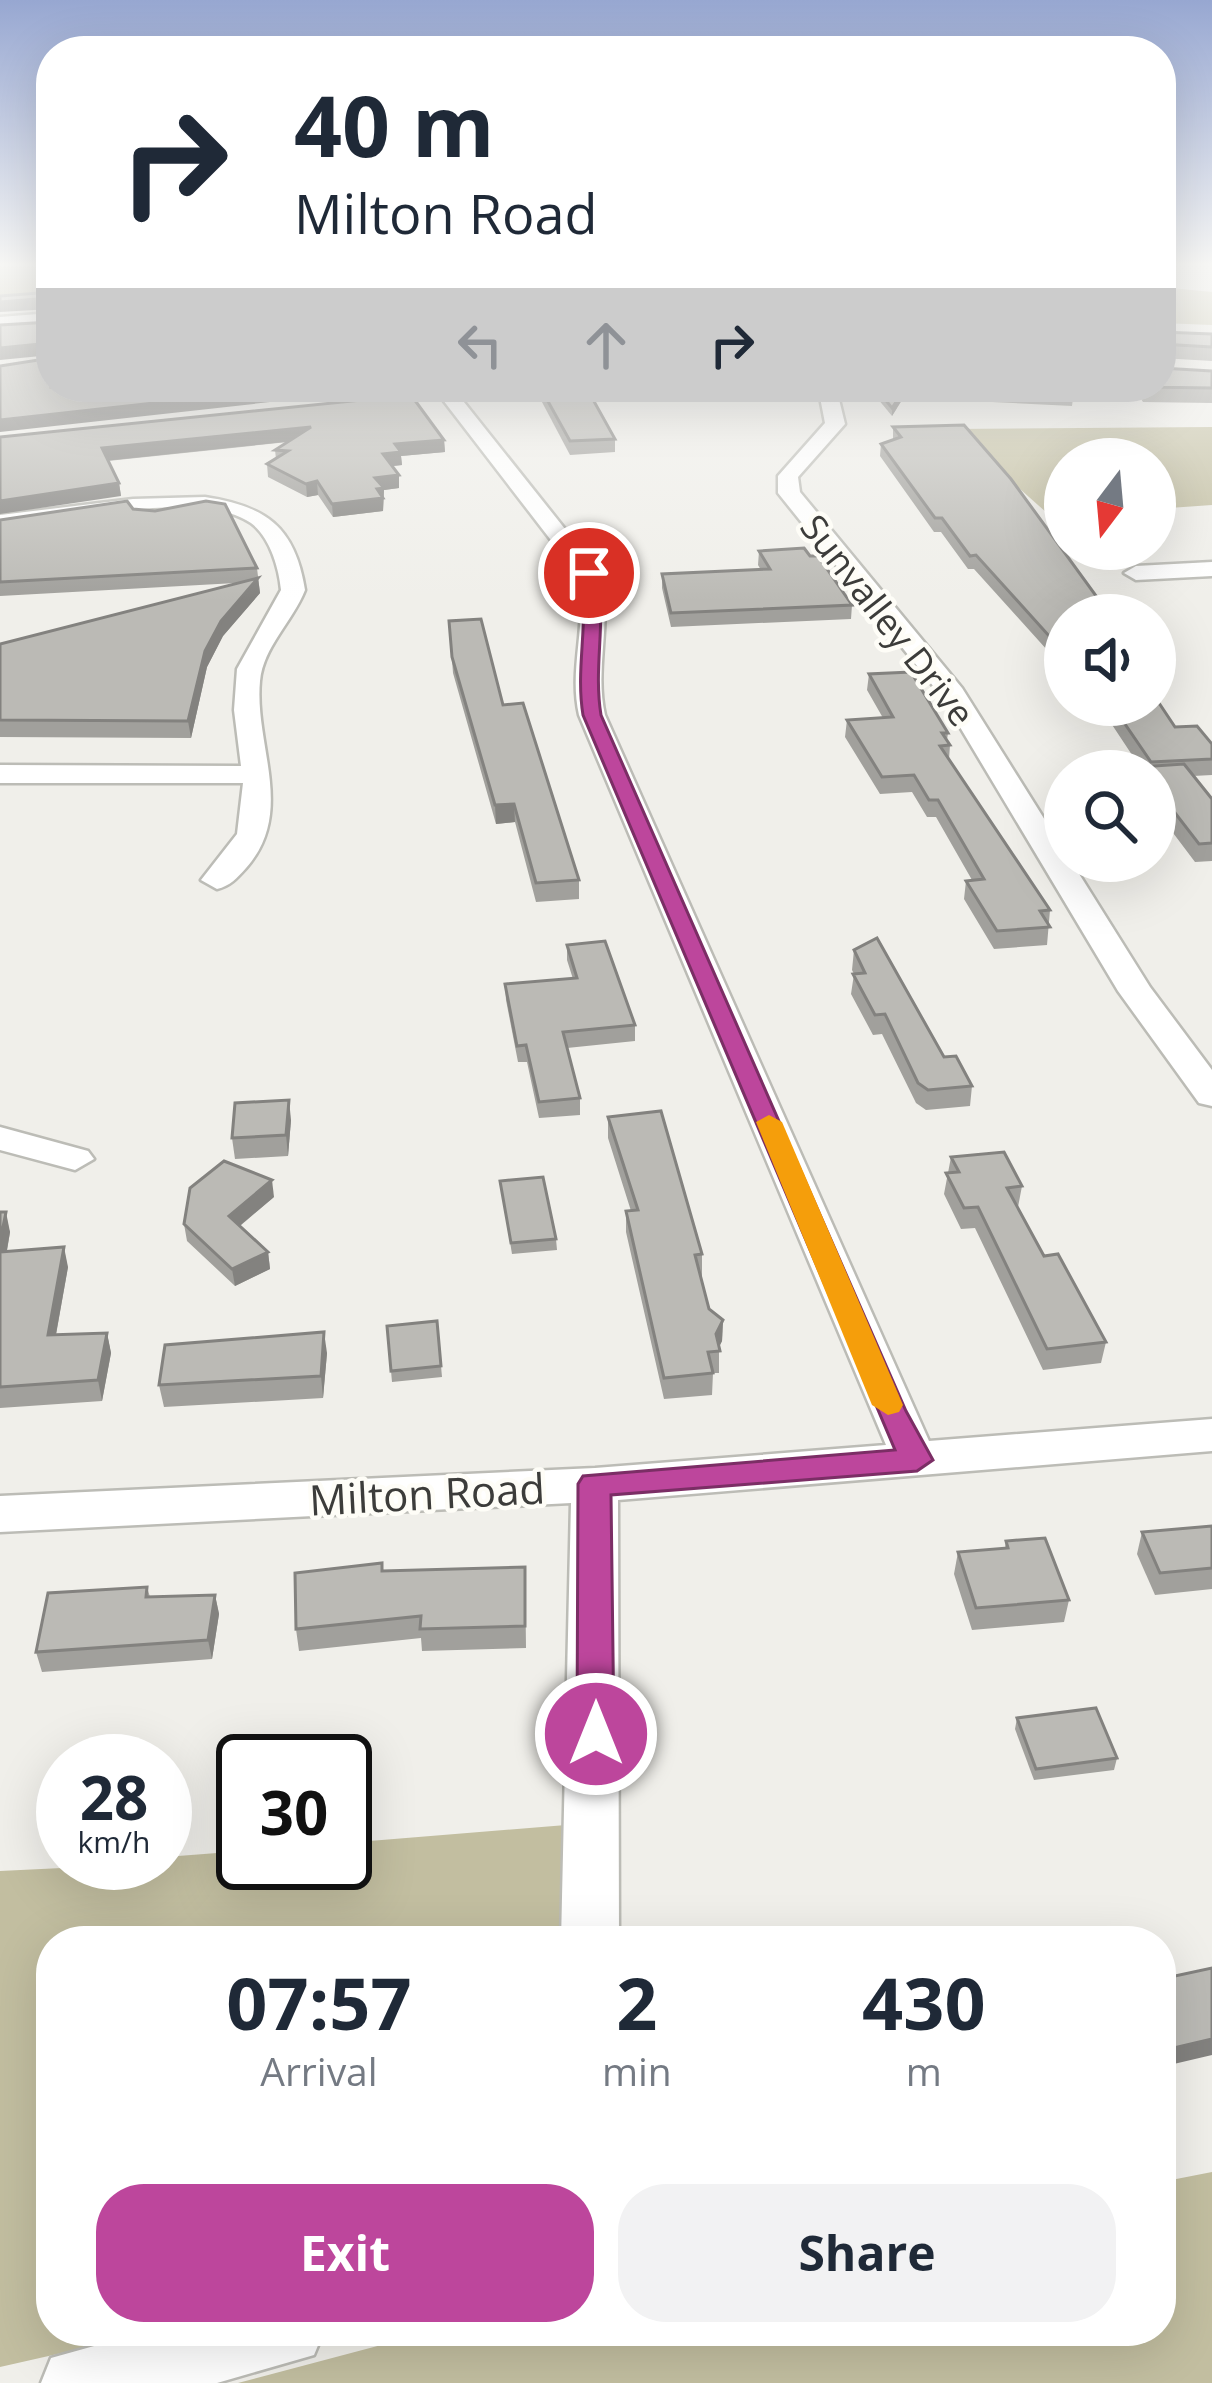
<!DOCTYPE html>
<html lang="en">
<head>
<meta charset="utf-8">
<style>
	body { margin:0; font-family:"Open Sans",sans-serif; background:#f2f2f3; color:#1f2937; height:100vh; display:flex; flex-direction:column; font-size:45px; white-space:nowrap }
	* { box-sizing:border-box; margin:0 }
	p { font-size:39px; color:#747a83 }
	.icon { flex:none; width:66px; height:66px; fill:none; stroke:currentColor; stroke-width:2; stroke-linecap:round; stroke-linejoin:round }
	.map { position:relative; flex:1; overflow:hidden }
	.side { position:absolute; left:36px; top:1926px; width:1140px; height:420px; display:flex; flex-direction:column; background:#fff; border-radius:48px; box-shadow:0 12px 48px #0002 }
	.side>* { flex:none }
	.guide { position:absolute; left:36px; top:36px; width:1140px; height:366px; border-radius:48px; box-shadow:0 12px 48px #0002; background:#fff; color:#1f2937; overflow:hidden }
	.needle { width:78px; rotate:196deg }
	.fabs { position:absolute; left:1044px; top:438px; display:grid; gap:24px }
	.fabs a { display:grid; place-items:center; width:132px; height:132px; border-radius:50%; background:#fff; box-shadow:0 12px 48px #0002; font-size:60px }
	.speed { position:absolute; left:36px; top:1734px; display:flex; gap:24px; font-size:60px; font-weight:700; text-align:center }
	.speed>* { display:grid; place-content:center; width:156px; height:156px; border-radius:50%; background:#fff; box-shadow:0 12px 48px #0002; line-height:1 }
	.speed small { font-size:30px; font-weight:400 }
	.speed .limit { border:6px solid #111; border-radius:18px; background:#fff; color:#111 }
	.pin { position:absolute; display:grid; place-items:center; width:102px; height:102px; color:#fff; margin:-51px; border:6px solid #fff; border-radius:50%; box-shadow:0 3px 12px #0007 }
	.me { position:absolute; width:132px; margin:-66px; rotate:0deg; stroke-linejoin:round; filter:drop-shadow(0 0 9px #0008) }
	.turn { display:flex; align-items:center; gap:42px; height:252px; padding:0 60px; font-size:54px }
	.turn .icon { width:156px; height:156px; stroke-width:2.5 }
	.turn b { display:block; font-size:84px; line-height:102px }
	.lanes { display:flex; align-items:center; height:114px; padding:0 60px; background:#0003; justify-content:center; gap:60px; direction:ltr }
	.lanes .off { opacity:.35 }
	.eta { display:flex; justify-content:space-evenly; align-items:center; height:204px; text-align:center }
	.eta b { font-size:72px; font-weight:700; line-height:84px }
	.primary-button { display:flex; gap:24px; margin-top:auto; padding:24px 60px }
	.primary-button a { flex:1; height:138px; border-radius:48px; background:#bd469c; color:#fff; font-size:48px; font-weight:700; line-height:138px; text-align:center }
	.primary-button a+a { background:#f2f2f3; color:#1f2937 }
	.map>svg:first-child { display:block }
	.green { fill:#c2bea0 }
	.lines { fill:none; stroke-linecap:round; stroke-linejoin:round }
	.minor-casing { stroke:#bcbcb6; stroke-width:5 }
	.primary-casing { stroke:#bcbcb6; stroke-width:5 }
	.minor { fill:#fff; fill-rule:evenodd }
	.primary { fill:#fff; fill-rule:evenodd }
	.wall { fill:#a1a09c }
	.shaded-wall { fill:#83827f }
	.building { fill:#bbbab5; stroke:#83827f; stroke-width:3 }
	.route { fill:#bd469c; stroke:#7b2e65; stroke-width:3 }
	.slow { fill:#f59e0b }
	.labels { text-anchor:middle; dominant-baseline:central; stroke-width:9; stroke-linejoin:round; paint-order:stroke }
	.far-street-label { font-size:36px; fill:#3c3c3a; stroke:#fefdf7 }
	.street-label { font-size:42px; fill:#3c3c3a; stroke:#fefdf7 }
</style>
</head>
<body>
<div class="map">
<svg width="1212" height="2383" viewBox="0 0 1212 2383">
	<rect width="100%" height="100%" fill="#f0efea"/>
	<g class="green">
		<polygon points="0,267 51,267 51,291 0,295"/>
		<polygon points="1161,287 1212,292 1212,325 1161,323"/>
		<polygon points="1212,427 1212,505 1155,509 1155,459 1065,459 1065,512 1047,513 952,429"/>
		<polygon points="566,1825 563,1941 51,1941 51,2331 159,2331 0,2367 0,1871 165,1863 165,1857 243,1851 243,1863 345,1863 345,1843"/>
		<polygon points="1212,2172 1212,2383 238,2383 434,2331 1161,2331 1161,2182"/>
	</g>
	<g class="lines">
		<g class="minor-casing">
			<g id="minor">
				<path d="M433,387h19l148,186c13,47 -6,94 5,142l324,726 283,-22v32l-594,49 1,441h-58l10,-438 -571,29v-36l595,-28 291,-23 -307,-730c-11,-48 10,-94 -2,-141z"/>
				<polygon points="818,387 836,387 845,424 798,477 800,492 962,688 1065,852 1065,861 1071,861 1150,987 1212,1070 1212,1106 1199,1103 1118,991 942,697 778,493 778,476 825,423"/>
				<path d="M205,497c60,9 90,29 100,93 -12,31 -42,57 -45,91 -6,64 36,131 -14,187 -9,10 -16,18 -29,21l-16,-9 36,-46 6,-51h-243v-18l241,1 -7,-56 3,-41 44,-79c-2,-22 -11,-53 -30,-67 -50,-35 -192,-2 -251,6v-14l133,-16z"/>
				<polygon points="1212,562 1212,576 1136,580 1124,573 1136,566"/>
				<polygon points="0,1127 88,1151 94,1159 75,1170 0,1150"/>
				<polygon points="148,2331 324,2331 314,2355 217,2383 41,2383 51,2358"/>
			</g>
		</g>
		<g class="primary-casing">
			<polygon id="primary" points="51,313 51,329 0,333 0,317"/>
		</g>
		<use href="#minor" class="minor"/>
		<use href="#primary" class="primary"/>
	</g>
	<g class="wall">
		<polygon points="1161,332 1212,334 1212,361 1161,358"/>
		<polygon points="1212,371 1212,403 1143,402 1133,387 1161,387"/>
		<polygon points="534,387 586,387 615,439 615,452 570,455"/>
		<polygon points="868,387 910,387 892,416"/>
		<polygon points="973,387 1073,398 1072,406 971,401"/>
		<polygon points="893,427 1065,615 1065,654 1063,650 1048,651 974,569 968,569 941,532 934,532 880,456 881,444 893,440"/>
		<polygon points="0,437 444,440 445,452 401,456 402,465 392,466 399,488 384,490 383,511 333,517 318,495 307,497 268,477 267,464 276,459 275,450 288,442 108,461 119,483 121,496"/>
		<polygon points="133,509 257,568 260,593 223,636 207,667 191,738 0,737 0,644 236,583 0,596 0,520"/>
		<polygon points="759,551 852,605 851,619 671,627 662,588 662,574 761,570 758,565"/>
		<polygon points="449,621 503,705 579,880 579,899 536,902 515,822 496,824 453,673"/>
		<polygon points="869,674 948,733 947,740 950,745 949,759 1050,910 1047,945 994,949 964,899 966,881 972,880 936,817 927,817 912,792 880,794 845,737 847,720 883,718 867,690"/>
		<polygon points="1099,705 1155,705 1175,727 1212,744 1212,775 1193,776 1212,799 1212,861 1195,862 1155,809 1155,771 1139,771 1140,767"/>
		<polygon points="567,945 635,1025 635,1041 567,1048 580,1098 580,1115 539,1118 527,1062 518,1062 506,1000 505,984 573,979 567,960"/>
		<polygon points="854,950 944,1057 972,1086 970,1106 926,1110 916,1103 882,1034 873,1035 851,994 854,974 852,970"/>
		<polygon points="608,1117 702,1254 702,1276 700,1276 709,1309 723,1320 722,1341 719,1347 719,1373 713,1373 712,1395 664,1399 626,1232 626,1211 631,1211 608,1138"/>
		<polygon points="291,1120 288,1156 235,1159 232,1138"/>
		<polygon points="951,1157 1022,1186 1018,1207 1044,1256 1106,1342 1101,1363 1043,1370 975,1228 961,1229 944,1194"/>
		<polygon points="500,1181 556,1239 557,1250 512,1254"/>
		<polygon points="274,1197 240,1226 268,1252 270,1269 235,1286 187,1241 184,1224"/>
		<polygon points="0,1212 10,1232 7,1251 68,1267 56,1335 107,1333 111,1353 102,1401 0,1408"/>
		<polygon points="437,1321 442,1377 392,1382 387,1326"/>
		<polygon points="327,1353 323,1398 164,1407 159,1385"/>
		<polygon points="1212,1526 1212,1589 1155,1595 1137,1554 1142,1532"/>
		<polygon points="1006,1541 1069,1600 1064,1622 972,1630 954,1574 958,1552 1005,1548"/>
		<polygon points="525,1567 526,1648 422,1651 421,1638 299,1651 296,1629 382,1571"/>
		<polygon points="147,1587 150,1597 215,1595 219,1614 212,1659 42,1672 36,1652"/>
		<polygon points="1017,1718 1117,1758 1114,1770 1034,1780 1015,1729"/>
	</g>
	<g class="shaded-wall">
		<polygon points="49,298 51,309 0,312 0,302"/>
		<polygon points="49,343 51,355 0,360 0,348"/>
		<polygon points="299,387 397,388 0,432 0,420"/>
		<polygon points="906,387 910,387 892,416 892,408"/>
		<polygon points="311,427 312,439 104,461 102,448"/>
		<polygon points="444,440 445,452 401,456 402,465 384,467 383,454 395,444"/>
		<polygon points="399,475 399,488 384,490 383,511 333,517 332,504 375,478"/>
		<polygon points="317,481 318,495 307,497 306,484"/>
		<polygon points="119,483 121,496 0,514 0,501"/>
		<polygon points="258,578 260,593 223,636 207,667 191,738 188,721 205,651 221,621"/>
		<polygon points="514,804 515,822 496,824 495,805"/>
		<polygon points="289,1100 291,1120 288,1156 286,1135"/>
		<polygon points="272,1180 274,1197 231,1233 229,1216"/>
		<polygon points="6,1212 10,1232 3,1272 0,1259 0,1242"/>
		<polygon points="64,1247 68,1267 52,1356 48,1335"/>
		<polygon points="268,1252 270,1269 235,1286 232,1269"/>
		<polygon points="723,1320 722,1341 717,1351 716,1334"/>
		<polygon points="324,1332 327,1353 323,1398 321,1376"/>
		<polygon points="107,1333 111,1353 102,1401 98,1380"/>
		<polygon points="215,1595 219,1614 212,1659 208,1640"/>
		<polygon points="1212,2039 1212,2055 1161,2067 1161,2051"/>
	</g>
	<g class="building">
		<polygon points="51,292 51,300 49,298 0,302 0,296"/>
		<polygon points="51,315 51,350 49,343 0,348 0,325 50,322"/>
		<polygon points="1161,332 1212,334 1212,347 1161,344"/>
		<polygon points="51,358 51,387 299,387 0,420 0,366"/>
		<polygon points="1161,368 1212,371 1212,388 1145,387 1161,387"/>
		<polygon points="540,387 586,387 615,439 570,441"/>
		<polygon points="875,387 906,387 892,408"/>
		<polygon points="973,387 1073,387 1073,398 972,393"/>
		<polygon points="411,395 444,440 395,444 401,452 383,454 399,475 375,478 384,488 377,489 383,498 332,504 317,481 306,484 267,464 288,451 275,450 311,427 102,448 119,483 0,501 0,437"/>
		<polygon points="964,425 1011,479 1110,615 1065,615 1065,636 1050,637 976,555 970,556 942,518 935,518 881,444 901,437 893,427"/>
		<polygon points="127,501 133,509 155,511 206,501 225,504 257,568 0,582 0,520"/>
		<polygon points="804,548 810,556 818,556 852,605 671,613 662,574 770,569 759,551"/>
		<polygon points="258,578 221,621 205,651 188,721 0,720 0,644"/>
		<polygon points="481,619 503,705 523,703 579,880 536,883 514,804 495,805 452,657 449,621"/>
		<polygon points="911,672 948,733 942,733 950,745 940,746 1050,910 1040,911 1050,927 997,931 966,881 984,879 938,800 929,800 914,775 882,777 847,720 893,717 869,674"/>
		<polygon points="1155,697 1175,727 1197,726 1212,744 1212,759 1151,762 1112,705 1155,705"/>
		<polygon points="1184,764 1212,799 1212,843 1199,844 1155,787 1155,771 1143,771 1139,767"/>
		<polygon points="877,938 944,1057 956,1056 972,1086 928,1090 918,1083 885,1014 875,1015 853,974 865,973 854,950"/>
		<polygon points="605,941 635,1025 563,1032 580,1098 539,1102 526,1045 517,1046 505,984 577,978 567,945"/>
		<polygon points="289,1100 286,1135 232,1138 235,1103"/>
		<polygon points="661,1111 702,1254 695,1255 709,1309 723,1320 716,1334 720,1351 708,1352 713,1373 664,1378 626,1211 638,1210 608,1117"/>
		<polygon points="1004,1152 1022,1186 1007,1188 1044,1256 1058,1254 1106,1342 1047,1349 978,1207 964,1208 946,1173 959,1172 951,1157"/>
		<polygon points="224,1161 272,1180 229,1216 268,1252 232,1269 184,1224 190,1188"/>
		<polygon points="543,1177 556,1239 511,1243 500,1181"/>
		<polygon points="0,1212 6,1212 0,1242"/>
		<polygon points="64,1247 48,1335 107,1333 98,1380 0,1387 0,1252"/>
		<polygon points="437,1321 441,1366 391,1371 387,1326"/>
		<polygon points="324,1332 321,1376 159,1385 165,1345"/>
		<polygon points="1212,1526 1212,1568 1160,1573 1142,1532"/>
		<polygon points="1045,1538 1069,1600 976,1608 958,1552 1008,1548 1006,1541"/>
		<polygon points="382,1563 382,1571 525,1567 525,1626 420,1629 421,1616 296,1629 295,1573"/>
		<polygon points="147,1587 146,1597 215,1595 208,1640 36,1652 48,1593"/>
		<polygon points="1096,1708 1117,1758 1036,1769 1017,1718"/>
		<polygon points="1212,1968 1212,2039 1161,2051 1161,1979"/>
	</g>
	<linearGradient id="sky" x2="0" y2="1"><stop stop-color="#97a7d1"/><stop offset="0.44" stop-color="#f8f8f6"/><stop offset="1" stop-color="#f8f8f6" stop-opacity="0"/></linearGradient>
	<rect width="1212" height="601" fill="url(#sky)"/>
	<path class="route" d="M589,568l8,5c10,48 -4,93 4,142l305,696 27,49 -16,11 -306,24 3,239 -5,11 -13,4 -14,-4 -5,-11 1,-250 5,-8 312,-26 -312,-735c-8,-49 7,-94 -3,-142z"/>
	<polygon class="slow" points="769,1115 782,1122 903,1405 899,1412 888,1415 872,1405 756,1122"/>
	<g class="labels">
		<g class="far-street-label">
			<text transform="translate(888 620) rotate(52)">Sunvalley Drive</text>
		</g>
		<g class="street-label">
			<text transform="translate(427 1493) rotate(-3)">Milton Road</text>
		</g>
	</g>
</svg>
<div class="fabs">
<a><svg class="needle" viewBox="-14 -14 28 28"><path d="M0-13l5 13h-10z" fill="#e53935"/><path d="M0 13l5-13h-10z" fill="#747a83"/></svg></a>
<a><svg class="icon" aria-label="sound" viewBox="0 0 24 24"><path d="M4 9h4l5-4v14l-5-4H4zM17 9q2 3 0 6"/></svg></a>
<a><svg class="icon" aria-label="search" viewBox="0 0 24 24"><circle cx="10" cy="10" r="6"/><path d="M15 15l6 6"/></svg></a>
</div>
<div class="speed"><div>28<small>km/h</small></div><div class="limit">30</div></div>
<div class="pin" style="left:589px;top:573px;background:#d93025"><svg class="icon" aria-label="arrive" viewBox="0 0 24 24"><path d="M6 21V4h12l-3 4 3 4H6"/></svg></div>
<svg class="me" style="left:596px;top:1734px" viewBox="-20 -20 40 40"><circle r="17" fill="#bd469c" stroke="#fff" stroke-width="3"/><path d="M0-11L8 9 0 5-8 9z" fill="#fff"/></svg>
<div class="guide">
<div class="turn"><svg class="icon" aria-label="right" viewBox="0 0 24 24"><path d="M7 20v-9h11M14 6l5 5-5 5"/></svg><div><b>40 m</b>Milton Road</div></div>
<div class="lanes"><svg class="icon off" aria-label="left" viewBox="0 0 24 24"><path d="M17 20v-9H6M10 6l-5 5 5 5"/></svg><svg class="icon off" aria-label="ahead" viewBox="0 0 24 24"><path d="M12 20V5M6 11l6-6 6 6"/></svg><svg class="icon" aria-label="right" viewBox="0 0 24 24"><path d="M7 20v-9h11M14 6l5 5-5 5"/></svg></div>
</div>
<section class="side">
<div class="eta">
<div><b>07:57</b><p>Arrival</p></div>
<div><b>2</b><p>min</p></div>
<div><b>430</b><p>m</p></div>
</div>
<div class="primary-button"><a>Exit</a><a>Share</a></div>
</section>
</div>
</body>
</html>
